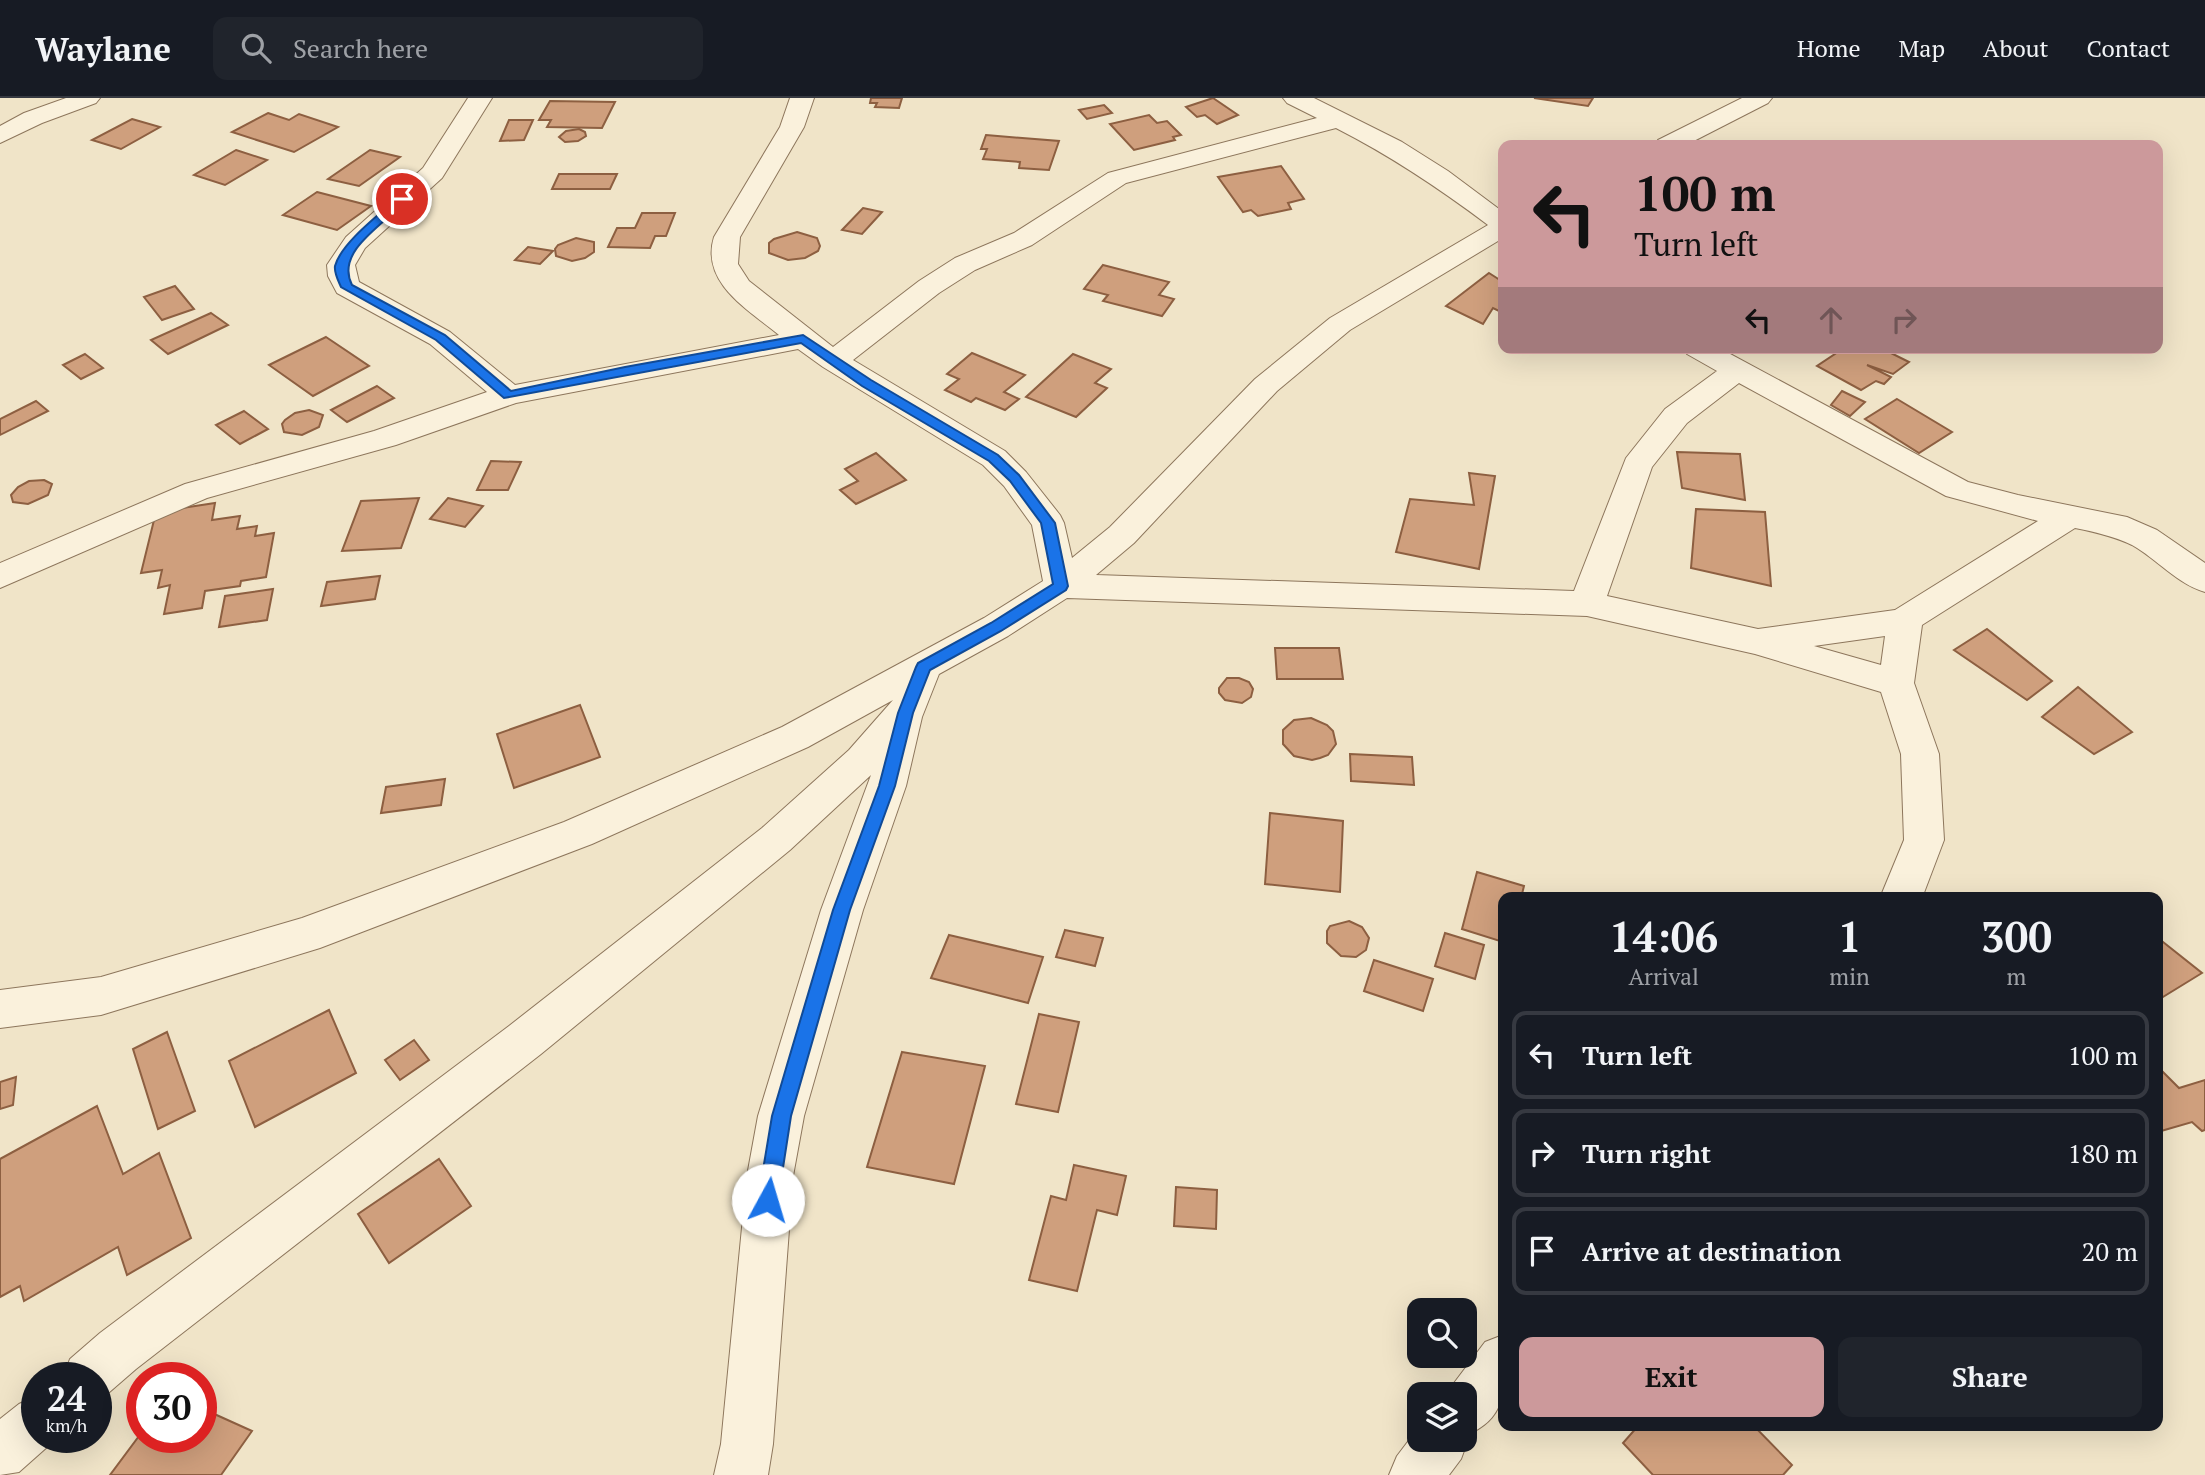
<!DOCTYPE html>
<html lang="en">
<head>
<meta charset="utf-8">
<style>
	body { margin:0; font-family:"PT Serif",serif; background:#20242c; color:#f1f3f6; height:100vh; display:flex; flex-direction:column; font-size:26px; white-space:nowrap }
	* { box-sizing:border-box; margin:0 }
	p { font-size:23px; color:#9ea1a6 }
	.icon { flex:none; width:38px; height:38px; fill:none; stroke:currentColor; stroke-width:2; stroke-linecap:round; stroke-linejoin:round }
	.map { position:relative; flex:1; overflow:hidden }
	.details { position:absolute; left:1498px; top:794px; width:665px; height:539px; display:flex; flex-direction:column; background:#171b24; border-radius:14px; box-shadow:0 7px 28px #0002 }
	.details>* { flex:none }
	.guide { position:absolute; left:1498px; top:42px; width:665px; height:214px; border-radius:14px; box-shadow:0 7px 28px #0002; background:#cc999b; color:#111; overflow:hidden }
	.buttons { position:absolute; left:1407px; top:1200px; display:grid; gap:14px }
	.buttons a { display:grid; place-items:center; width:70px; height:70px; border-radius:14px; background:#171b24; box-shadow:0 7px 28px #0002; font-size:35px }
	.speed { position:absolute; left:21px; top:1264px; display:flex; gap:14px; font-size:35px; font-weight:700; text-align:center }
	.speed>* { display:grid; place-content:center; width:91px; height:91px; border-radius:50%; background:#171b24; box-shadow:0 7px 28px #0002; line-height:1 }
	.speed small { font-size:18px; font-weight:400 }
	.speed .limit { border:10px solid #d22; background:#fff; color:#111 }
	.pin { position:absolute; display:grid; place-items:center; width:60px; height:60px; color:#fff; margin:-30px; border:4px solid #fff; border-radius:50%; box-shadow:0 2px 7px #0007 }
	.me { position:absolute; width:77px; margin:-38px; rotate:6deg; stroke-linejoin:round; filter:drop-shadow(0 0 5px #0008) }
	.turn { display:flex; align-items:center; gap:24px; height:147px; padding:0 21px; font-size:32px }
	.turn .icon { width:91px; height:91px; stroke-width:2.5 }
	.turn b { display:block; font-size:49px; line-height:60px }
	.lanes { display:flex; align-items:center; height:66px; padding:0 21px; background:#0003; justify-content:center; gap:35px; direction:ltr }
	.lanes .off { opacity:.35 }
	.eta { display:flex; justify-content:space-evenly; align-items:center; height:119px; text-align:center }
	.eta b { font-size:42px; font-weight:600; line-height:49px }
	.primary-button { display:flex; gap:14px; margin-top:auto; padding:14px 21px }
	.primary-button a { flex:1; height:80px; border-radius:14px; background:#cc999b; color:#111; font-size:28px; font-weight:600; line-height:80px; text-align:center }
	.primary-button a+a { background:#20242c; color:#f1f3f6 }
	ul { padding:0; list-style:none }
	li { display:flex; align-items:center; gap:21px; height:88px; margin:0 14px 10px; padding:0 7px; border:4px solid #363941; border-radius:14px }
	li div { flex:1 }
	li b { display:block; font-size:26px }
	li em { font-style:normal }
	header { display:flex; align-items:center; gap:42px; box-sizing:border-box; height:98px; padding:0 35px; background:#171b24; border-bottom:2px solid #363941 }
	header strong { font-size:33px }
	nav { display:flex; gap:38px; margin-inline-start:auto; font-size:24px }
	.search { width:490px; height:63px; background:#20242c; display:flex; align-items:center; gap:18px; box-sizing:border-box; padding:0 24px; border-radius:14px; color:#9ea1a6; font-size:26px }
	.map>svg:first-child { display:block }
	.building { fill:#cf9f7d; stroke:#8d5f41; stroke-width:2 }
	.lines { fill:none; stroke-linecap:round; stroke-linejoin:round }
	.minor-casing { stroke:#8d765c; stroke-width:2 }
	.minor { fill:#faf1dc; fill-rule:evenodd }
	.route { fill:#1a73e8; stroke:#114b97; stroke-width:2 }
</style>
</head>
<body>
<header>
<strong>Waylane</strong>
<div class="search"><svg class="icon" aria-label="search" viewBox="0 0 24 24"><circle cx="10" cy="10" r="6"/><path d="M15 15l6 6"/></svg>Search here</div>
<nav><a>Home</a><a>Map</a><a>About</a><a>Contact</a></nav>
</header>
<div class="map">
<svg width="2205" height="1377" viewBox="0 0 2205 1377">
	<rect width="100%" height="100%" fill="#f0e4c8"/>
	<g class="building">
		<polygon points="871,0 902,0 899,10 875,9 877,5 870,5"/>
		<polygon points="1213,0 1238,17 1217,26 1205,17 1197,19 1186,9"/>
		<polygon points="1593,0 1588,8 1534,0"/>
		<polygon points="550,3 615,4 602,30 547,29 551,22 539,22"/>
		<polygon points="1104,7 1112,15 1087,21 1079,12"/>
		<polygon points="268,15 289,22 299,16 338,29 294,54 232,34"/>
		<polygon points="1149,17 1157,25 1167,23 1181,37 1173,39 1175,42 1134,52 1110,26"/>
		<polygon points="132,21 160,29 121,51 92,42"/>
		<polygon points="509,22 533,22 524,42 500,43"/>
		<polygon points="579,31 585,34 586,38 578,43 565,44 559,39 566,33"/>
		<polygon points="986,37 1059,43 1049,72 1019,70 1020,64 983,61 987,51 981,51"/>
		<polygon points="236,52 267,62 225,87 194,77"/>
		<polygon points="370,52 400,59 359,88 328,81"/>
		<polygon points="1281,68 1304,101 1288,105 1291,111 1258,118 1251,112 1243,114 1218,79"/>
		<polygon points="559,76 617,76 610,91 552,91"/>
		<polygon points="317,94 371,108 337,132 283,117"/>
		<polygon points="863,110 882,114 862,136 842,132"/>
		<polygon points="642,115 675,115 666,138 655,138 650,150 608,149 617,130 635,130"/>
		<polygon points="797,134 817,140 820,148 818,153 805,160 788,162 769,155 769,145 774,141"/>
		<polygon points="576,140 594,144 594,154 585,160 572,163 556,158 555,151 558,147"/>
		<polygon points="528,149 553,153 540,166 515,162"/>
		<polygon points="1103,167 1169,184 1159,197 1174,201 1162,218 1103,203 1108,197 1084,191"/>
		<polygon points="1489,175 1503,184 1503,215 1493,210 1483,226 1446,208"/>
		<polygon points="175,188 194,211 162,222 144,199"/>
		<polygon points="211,215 228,227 168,256 151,242"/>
		<polygon points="326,239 369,268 313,298 269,267"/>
		<polygon points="1844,250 1881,250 1909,264 1893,276 1867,267 1891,279 1884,286 1876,283 1861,292 1817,268"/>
		<polygon points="972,255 1025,277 1004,294 1019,301 1005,312 976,300 971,304 945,292 959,281 947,276"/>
		<polygon points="85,256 103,270 81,281 63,267"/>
		<polygon points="1073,256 1111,271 1095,285 1107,290 1076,319 1026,299"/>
		<polygon points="377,288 394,300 347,324 331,312"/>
		<polygon points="1842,293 1865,304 1850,318 1831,307"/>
		<polygon points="1897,301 1952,334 1919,355 1865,321"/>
		<polygon points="36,303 48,313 0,337 0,321"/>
		<polygon points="309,312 323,317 319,329 302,337 284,334 282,326 285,322 295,315"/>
		<polygon points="244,313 268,331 240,346 216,327"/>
		<polygon points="1677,354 1740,356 1745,402 1682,390"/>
		<polygon points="876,355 906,382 856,406 840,392 858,383 845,371"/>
		<polygon points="491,363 521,364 508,392 477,392"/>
		<polygon points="1469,375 1495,378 1479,471 1396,454 1410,401 1474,407"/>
		<polygon points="44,382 52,386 48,397 28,406 13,404 11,397 18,389 29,383"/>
		<polygon points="419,400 401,450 342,453 361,403"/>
		<polygon points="448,400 483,408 465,429 430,421"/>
		<polygon points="215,405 212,422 240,418 237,431 257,428 255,438 274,435 266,479 241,483 240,488 205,493 202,510 164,516 170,487 158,490 162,472 141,475 156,414"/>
		<polygon points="1696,411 1765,414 1771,488 1691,470"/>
		<polygon points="380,478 375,501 321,508 327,484"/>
		<polygon points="273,491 267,522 219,529 225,498"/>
		<polygon points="1987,531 2052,583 2027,602 1954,552"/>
		<polygon points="1275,550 1339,550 1343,581 1277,581"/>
		<polygon points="1227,580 1239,580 1249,584 1253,591 1251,599 1242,605 1225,602 1219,595 1219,590"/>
		<polygon points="2078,589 2132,634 2094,656 2042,619"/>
		<polygon points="580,607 600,659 514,690 497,636"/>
		<polygon points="1311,620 1327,627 1333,633 1336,646 1328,657 1320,660 1312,662 1294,658 1283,646 1283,632 1294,622"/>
		<polygon points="1350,656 1412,659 1414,687 1351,683"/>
		<polygon points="445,681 441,707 381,715 386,689"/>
		<polygon points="1270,715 1343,723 1340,794 1265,786"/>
		<polygon points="1477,774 1524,788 1521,800 1503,800 1503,844 1462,831"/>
		<polygon points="1349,823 1362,829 1369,840 1366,852 1356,859 1341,858 1327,845 1327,833 1330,828"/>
		<polygon points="1065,832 1103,840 1095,868 1056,859"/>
		<polygon points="1445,835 1484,847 1475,881 1435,868"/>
		<polygon points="949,837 1043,859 1028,905 931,880"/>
		<polygon points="2158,840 2202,875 2158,902"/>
		<polygon points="1374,862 1433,881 1423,913 1364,893"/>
		<polygon points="329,912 356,975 255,1029 229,963"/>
		<polygon points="1039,916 1079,924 1058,1014 1016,1006"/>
		<polygon points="167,934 195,1013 158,1031 133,951"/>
		<polygon points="414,942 429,962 400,982 385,962"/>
		<polygon points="902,954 985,968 954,1086 867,1069"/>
		<polygon points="2158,969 2179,990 2205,982 2205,1032 2202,1033 2192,1024 2161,1033 2158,1028"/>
		<polygon points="16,979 13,1007 0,1011 0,984"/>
		<polygon points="97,1008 123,1076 159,1055 191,1140 127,1177 118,1149 24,1203 20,1188 0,1199 0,1061"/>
		<polygon points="439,1061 471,1108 389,1165 358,1116"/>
		<polygon points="1074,1067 1126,1078 1117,1117 1097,1112 1077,1193 1029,1182 1051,1098 1066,1102"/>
		<polygon points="1176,1089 1217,1092 1216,1131 1174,1128"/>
		<polygon points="201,1310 252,1333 221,1377 110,1377 142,1334 142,1339 201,1339"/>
		<polygon points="1638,1328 1754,1328 1792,1367 1783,1377 1653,1377 1623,1345"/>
	</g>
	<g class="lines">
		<g class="minor-casing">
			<g id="minor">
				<polygon points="66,0 100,0 96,5 42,25 0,45 0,28 24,15"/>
				<path d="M468,0h24l-50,80 -77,70 -10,17 4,17 91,50 65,53 264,-50c-30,-25 -79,-52 -65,-98l66,-110 10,-29h24l-10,29 -64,110 -2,27 11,17 84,66 86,-66 36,-23 59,-25 94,-60 209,-55 -30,-15 -4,-5h31l88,44 46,29 55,41v26l-153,92 -73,61 -143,152 -38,32 478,16 52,-133 39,-49 52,-38 -30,-17 -4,-6h36l249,134 50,13 109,22 30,13 48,33v29c-28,-8 -48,-33 -73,-47 -19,-9 -37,-13 -57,-17l-153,97 -8,58 25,71 5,86 -22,58h-42l24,-58 -3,-86 -20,-62 -126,-38 -168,-38 -520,-18 -59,38 -69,38 -17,43 -16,69 -43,124 -59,206 -11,60 -20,268 -5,31h-54l7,-31 26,-268 11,-60 63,-206 50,-135 -81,75 -249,204 -405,315 -30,26 -10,4v-22h-33l7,-18 30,-26 409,-307 253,-198 87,-78 44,-50 -85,47 -216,97 -272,104 -219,67 -101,13v-38l101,-13 201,-59 262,-96 218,-95 202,-109 59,-37 -11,-56 -28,-39 -21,-21 -160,-98 -25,-18 -282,54 -120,42 -189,53 -207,90v-25l185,-79 189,-53 113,-39 -57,-48 -93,-51 -9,-17 -1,-11 19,-28 77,-69zM1336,30c55,28 103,60 152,97l-158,93 -75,61 -145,148 -38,31 -8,-35 -4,-8 -34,-43 -21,-21 -152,-91 86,-67 36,-23 57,-25 94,-62zM1739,285l207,113 92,25 -143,89 -137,19 -151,-33 45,-129 35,-44zM1885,538l-4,29 -67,-19z"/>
				<polygon points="1742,0 1772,0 1768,5 1686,47 1655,47 1658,42"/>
				<path d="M1503,1237c0,43 11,81 -37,100l2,5 -7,19 -12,16h-60l8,-19 22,-29v13h46v-45h-20l40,-53z"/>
				<polygon points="37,1298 37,1339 57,1339 55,1342 19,1374 0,1377 0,1321 19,1306"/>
			</g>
		</g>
		<use href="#minor" class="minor"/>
	</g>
	<path class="route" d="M399,99l9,2c-20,23 -74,51 -56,86l93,50 66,56 114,-24 178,-32 68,45 127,75 21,20 36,48 13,63 -2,4 -65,41 -71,39 -17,43 -18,73 -45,124 -59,206 -13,84 -3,7 -7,2 -7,-2 -3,-7 14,-84 15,-51 46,-155 46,-124 19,-73 18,-46 2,-4 73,-40 62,-39 -12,-61 -31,-42 -21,-20 -127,-75 -61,-43 -297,55 -68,-58 -95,-53c-3,-7 -7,-14 -6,-21 6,-23 46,-53 64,-69z"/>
</svg>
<div class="buttons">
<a><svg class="icon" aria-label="search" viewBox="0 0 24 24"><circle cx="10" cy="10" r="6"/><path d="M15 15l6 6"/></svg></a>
<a><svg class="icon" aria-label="layers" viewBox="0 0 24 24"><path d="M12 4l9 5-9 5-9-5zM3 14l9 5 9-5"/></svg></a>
</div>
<div class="speed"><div>24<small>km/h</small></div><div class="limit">30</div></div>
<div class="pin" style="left:402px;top:101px;background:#d93025"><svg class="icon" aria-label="arrive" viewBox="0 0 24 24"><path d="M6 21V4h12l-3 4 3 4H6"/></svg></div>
<svg class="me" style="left:768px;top:1102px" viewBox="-20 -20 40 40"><circle r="19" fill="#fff"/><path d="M0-13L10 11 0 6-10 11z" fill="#1a73e8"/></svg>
<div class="guide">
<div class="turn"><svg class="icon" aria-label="left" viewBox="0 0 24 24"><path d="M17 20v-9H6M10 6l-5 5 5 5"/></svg><div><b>100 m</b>Turn left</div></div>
<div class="lanes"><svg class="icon" aria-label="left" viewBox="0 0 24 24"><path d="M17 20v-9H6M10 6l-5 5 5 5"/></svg><svg class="icon off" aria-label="ahead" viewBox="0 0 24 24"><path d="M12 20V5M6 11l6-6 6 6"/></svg><svg class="icon off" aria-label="right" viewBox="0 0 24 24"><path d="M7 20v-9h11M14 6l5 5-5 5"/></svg></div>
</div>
<section class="details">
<div class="eta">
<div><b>14:06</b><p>Arrival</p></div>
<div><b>1</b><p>min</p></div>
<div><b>300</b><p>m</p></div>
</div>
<ul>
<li><svg class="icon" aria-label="left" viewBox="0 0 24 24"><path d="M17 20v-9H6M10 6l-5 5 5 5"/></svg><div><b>Turn left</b></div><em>100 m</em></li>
<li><svg class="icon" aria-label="right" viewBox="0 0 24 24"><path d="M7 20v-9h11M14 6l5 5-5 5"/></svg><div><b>Turn right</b></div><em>180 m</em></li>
<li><svg class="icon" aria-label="arrive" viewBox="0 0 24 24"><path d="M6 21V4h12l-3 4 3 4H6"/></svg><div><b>Arrive at destination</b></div><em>20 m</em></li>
</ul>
<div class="primary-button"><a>Exit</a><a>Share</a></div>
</section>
</div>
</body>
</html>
